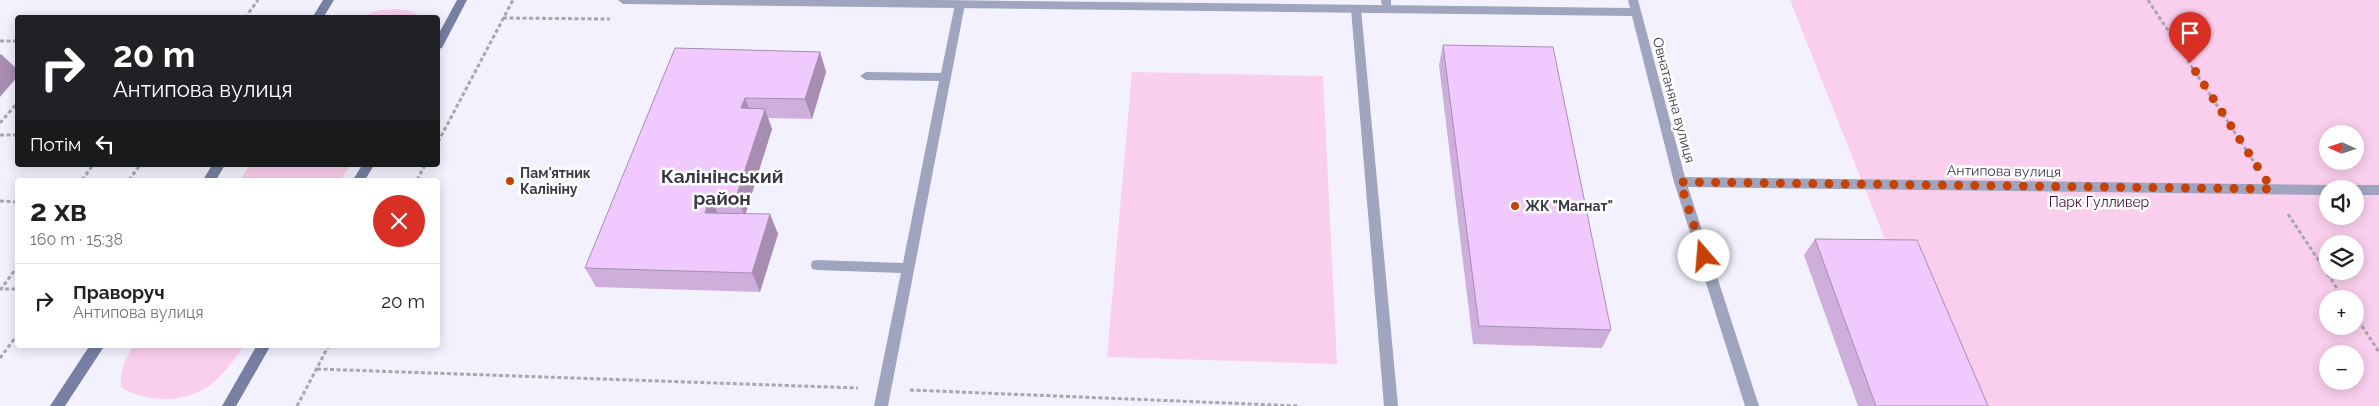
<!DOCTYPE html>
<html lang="uk">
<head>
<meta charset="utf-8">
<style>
	body { margin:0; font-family:Raleway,sans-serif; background:#f6f6f6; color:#202124; height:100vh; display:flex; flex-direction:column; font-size:19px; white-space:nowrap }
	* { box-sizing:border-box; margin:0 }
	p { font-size:16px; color:#757577 }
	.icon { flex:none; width:28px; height:28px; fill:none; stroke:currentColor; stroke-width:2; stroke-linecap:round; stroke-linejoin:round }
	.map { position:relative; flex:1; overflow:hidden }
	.sheet { position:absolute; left:15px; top:178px; width:425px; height:170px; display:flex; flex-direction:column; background:#fff; border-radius:5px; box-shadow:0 2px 12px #0003 }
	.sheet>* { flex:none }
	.banner { position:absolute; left:15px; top:15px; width:425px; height:152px; border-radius:5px; box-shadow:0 2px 12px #0003; background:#202124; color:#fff; overflow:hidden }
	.needle { width:32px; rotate:273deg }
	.controls { position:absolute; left:2319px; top:125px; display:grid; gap:10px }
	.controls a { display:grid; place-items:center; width:45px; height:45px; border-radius:50%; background:#fff; box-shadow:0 2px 12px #0003; font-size:25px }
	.pin { position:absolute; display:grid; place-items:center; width:42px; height:42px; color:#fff; margin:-51px -21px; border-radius:50% 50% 50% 0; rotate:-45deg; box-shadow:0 0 5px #0007 }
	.pin .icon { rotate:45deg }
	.me { position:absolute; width:55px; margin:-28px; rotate:342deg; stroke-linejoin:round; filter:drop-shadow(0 0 4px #0008) }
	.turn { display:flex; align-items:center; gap:18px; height:105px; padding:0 15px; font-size:22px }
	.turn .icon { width:65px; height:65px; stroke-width:2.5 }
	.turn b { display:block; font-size:35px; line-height:42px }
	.then { display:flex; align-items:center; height:48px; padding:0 15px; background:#0003; gap:10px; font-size:19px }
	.round { display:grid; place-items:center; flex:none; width:52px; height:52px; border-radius:26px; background:#f6f6f6 }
	.overview { display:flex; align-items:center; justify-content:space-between; height:85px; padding:0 15px }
	h1 { font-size:30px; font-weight:700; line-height:38px }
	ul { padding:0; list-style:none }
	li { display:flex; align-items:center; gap:15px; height:75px; padding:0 15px; border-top:1px solid #e0e0e0 }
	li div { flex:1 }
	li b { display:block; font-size:19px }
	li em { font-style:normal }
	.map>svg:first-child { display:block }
	.green { fill:#faceed; fill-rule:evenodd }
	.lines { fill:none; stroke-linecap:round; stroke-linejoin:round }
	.path { stroke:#a9a6b3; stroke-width:3; stroke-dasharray:4 2.5; stroke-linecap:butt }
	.service { fill:#9fa5be; fill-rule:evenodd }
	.minor { fill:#9fa5be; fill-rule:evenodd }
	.secondary { fill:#777fa2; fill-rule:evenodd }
	.wall { fill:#ceaedb }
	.shaded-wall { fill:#a88db2 }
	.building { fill:#f0caff; stroke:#a88db2 }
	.route { stroke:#c74102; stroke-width:9; stroke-dasharray:0 16.2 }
	.poi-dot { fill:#c74102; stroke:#fff; stroke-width:2 }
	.labels { text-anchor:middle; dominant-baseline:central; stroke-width:5; stroke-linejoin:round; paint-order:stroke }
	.street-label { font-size:14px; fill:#3c3946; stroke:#fff }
	.poi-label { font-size:14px; font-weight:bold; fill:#3c3946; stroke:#fff; text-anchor:start }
	.park-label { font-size:14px; fill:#4a0b3f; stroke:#fff }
	.district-label { font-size:19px; font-weight:bold; fill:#3c3946; stroke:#fff }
</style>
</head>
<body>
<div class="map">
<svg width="2379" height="406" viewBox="0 0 2379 406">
	<rect width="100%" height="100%" fill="#f4f1ff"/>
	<g class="green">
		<path d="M1790,0h589v406h-428zM2328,134h27v27h-27zM2328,189h27v27h-27zM2328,244h27v27h-27zM2328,299h27v27h-27zM2328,354h27v27h-27z"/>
		<polygon points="398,9 411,11 423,17 360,17 380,10"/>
		<polygon points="1132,72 1323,76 1337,364 1107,357"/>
		<polygon points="250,165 350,165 341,180 240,180"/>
		<path d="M134,345h110c-10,16 -25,36 -42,45 -23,13 -59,12 -81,-3 -1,-17 4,-28 13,-42z"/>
	</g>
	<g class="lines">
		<g class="path">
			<polyline points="2148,0 2256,165"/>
			<polyline points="245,18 258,0"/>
			<polyline points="503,18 610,19"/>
			<polyline points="0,41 18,41"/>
			<polyline points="0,123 18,102"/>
			<polyline points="0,135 18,135"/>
			<polyline points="438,142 513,0"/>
			<polyline points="82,180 93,165"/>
			<polyline points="129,180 140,165"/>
			<polyline points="417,180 425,165"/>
			<polyline points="0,201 18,202"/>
			<polyline points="2288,214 2344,299"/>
			<polyline points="18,266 1,289 18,289"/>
			<polyline points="2355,315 2379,352"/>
			<polyline points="0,358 18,334"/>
			<polyline points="317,369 858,388"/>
			<polyline points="910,390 1299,406"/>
			<polyline points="297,406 329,345"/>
		</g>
		<g class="service">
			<polygon points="960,0 965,4 888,406 874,406 901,273 817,270 812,269 811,265 812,261 817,260 903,263 939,81 866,80 860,76 866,72 941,73 955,4"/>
			<polygon points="1381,0 1391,0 1391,12 1383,12"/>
			<polygon points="1356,5 1361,9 1398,406 1384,406 1351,9"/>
		</g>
		<g class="minor">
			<polygon points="618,0 937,0 1630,8 1628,0 1638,0 1685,177 2328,185 2334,189 2328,189 2328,195 1688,187 1759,406 1745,406 1674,182 1632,16 623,4"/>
			<polygon points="2355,185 2379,185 2379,195 2355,195 2355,189 2349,189"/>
		</g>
		<g class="secondary">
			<polygon points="323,0 334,0 323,18 312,18"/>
			<polygon points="457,0 467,0 442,48 438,49 438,35"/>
			<polygon points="212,165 225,165 216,180 203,180"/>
			<polygon points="362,165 374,165 365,180 353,180"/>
			<polygon points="90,345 105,345 65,406 50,406"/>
			<polygon points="257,345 271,345 236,406 222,406"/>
		</g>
	</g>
	<g class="wall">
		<polygon points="1443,45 1611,330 1602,348 1473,344 1439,65"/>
		<polygon points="675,48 820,52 826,72 812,119 768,118 772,129 745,214 770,214 778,234 760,292 596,287 585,268"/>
		<polygon points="1815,239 1988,406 1858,406 1804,255"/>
	</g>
	<g class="shaded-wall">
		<polygon points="820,52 826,72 812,119 805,99"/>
		<polygon points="1,54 18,70 18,76 0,97 0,55"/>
		<polygon points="745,98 752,117 741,108"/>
		<polygon points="765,109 772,129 745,216 736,197"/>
		<polygon points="710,196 719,216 705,213"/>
		<polygon points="770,214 778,234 760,292 752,273"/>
	</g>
	<g class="building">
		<polygon points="1443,45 1553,47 1611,330 1479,326"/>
		<polygon points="675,48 820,52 805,99 745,98 741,108 765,109 736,197 710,196 705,213 770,214 752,273 585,268"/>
		<polygon points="1815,239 1917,240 1988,406 1876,406"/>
	</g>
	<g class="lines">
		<polyline class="route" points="1704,256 1680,182 2272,189 2190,63"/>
	</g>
	<g class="poi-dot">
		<circle cx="510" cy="181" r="5"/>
		<circle cx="1515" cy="206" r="5"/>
	</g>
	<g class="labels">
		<g class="street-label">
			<text transform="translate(1674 100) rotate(75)">Овнатаняна вулиця</text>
			<text transform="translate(2004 171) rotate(1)">Антипова вулиця</text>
		</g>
		<g class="poi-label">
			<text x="520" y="173">Пам'ятник<tspan x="520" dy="16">Калініну</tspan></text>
			<text x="1525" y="206">ЖК "Магнат"</text>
		</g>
		<g class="park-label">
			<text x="2099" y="202">Парк Гулливер</text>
		</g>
		<g class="district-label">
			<text x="722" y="176">Калінінський<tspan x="722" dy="22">район</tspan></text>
		</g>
	</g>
</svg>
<div class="controls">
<a><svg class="needle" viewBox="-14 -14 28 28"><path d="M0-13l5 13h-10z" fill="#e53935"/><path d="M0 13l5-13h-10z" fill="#757577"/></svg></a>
<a><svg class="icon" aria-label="sound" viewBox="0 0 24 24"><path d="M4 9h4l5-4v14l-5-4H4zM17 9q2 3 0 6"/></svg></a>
<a><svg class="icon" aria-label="layers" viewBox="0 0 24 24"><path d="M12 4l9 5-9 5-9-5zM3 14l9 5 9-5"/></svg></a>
<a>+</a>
<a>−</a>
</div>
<div class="pin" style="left:2190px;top:63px;background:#d93025"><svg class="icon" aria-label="arrive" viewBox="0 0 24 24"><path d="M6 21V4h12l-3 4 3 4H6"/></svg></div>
<svg class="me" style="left:1704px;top:256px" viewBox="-20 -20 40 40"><circle r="19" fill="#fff"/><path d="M0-13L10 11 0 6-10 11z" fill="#c74102"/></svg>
<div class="banner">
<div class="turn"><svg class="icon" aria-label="right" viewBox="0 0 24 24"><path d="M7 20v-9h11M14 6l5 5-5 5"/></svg><div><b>20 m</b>Антипова вулиця</div></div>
<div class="then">Потім<svg class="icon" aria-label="left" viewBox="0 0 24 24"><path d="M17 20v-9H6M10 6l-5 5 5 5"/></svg></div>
</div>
<section class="sheet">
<div class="overview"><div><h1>2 хв</h1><p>160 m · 15:38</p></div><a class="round" style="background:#d93025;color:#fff"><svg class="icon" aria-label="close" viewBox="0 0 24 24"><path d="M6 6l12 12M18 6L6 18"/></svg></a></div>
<ul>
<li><svg class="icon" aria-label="right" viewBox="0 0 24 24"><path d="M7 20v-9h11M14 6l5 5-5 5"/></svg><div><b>Праворуч</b><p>Антипова вулиця</p></div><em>20 m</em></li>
</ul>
</section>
</div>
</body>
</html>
